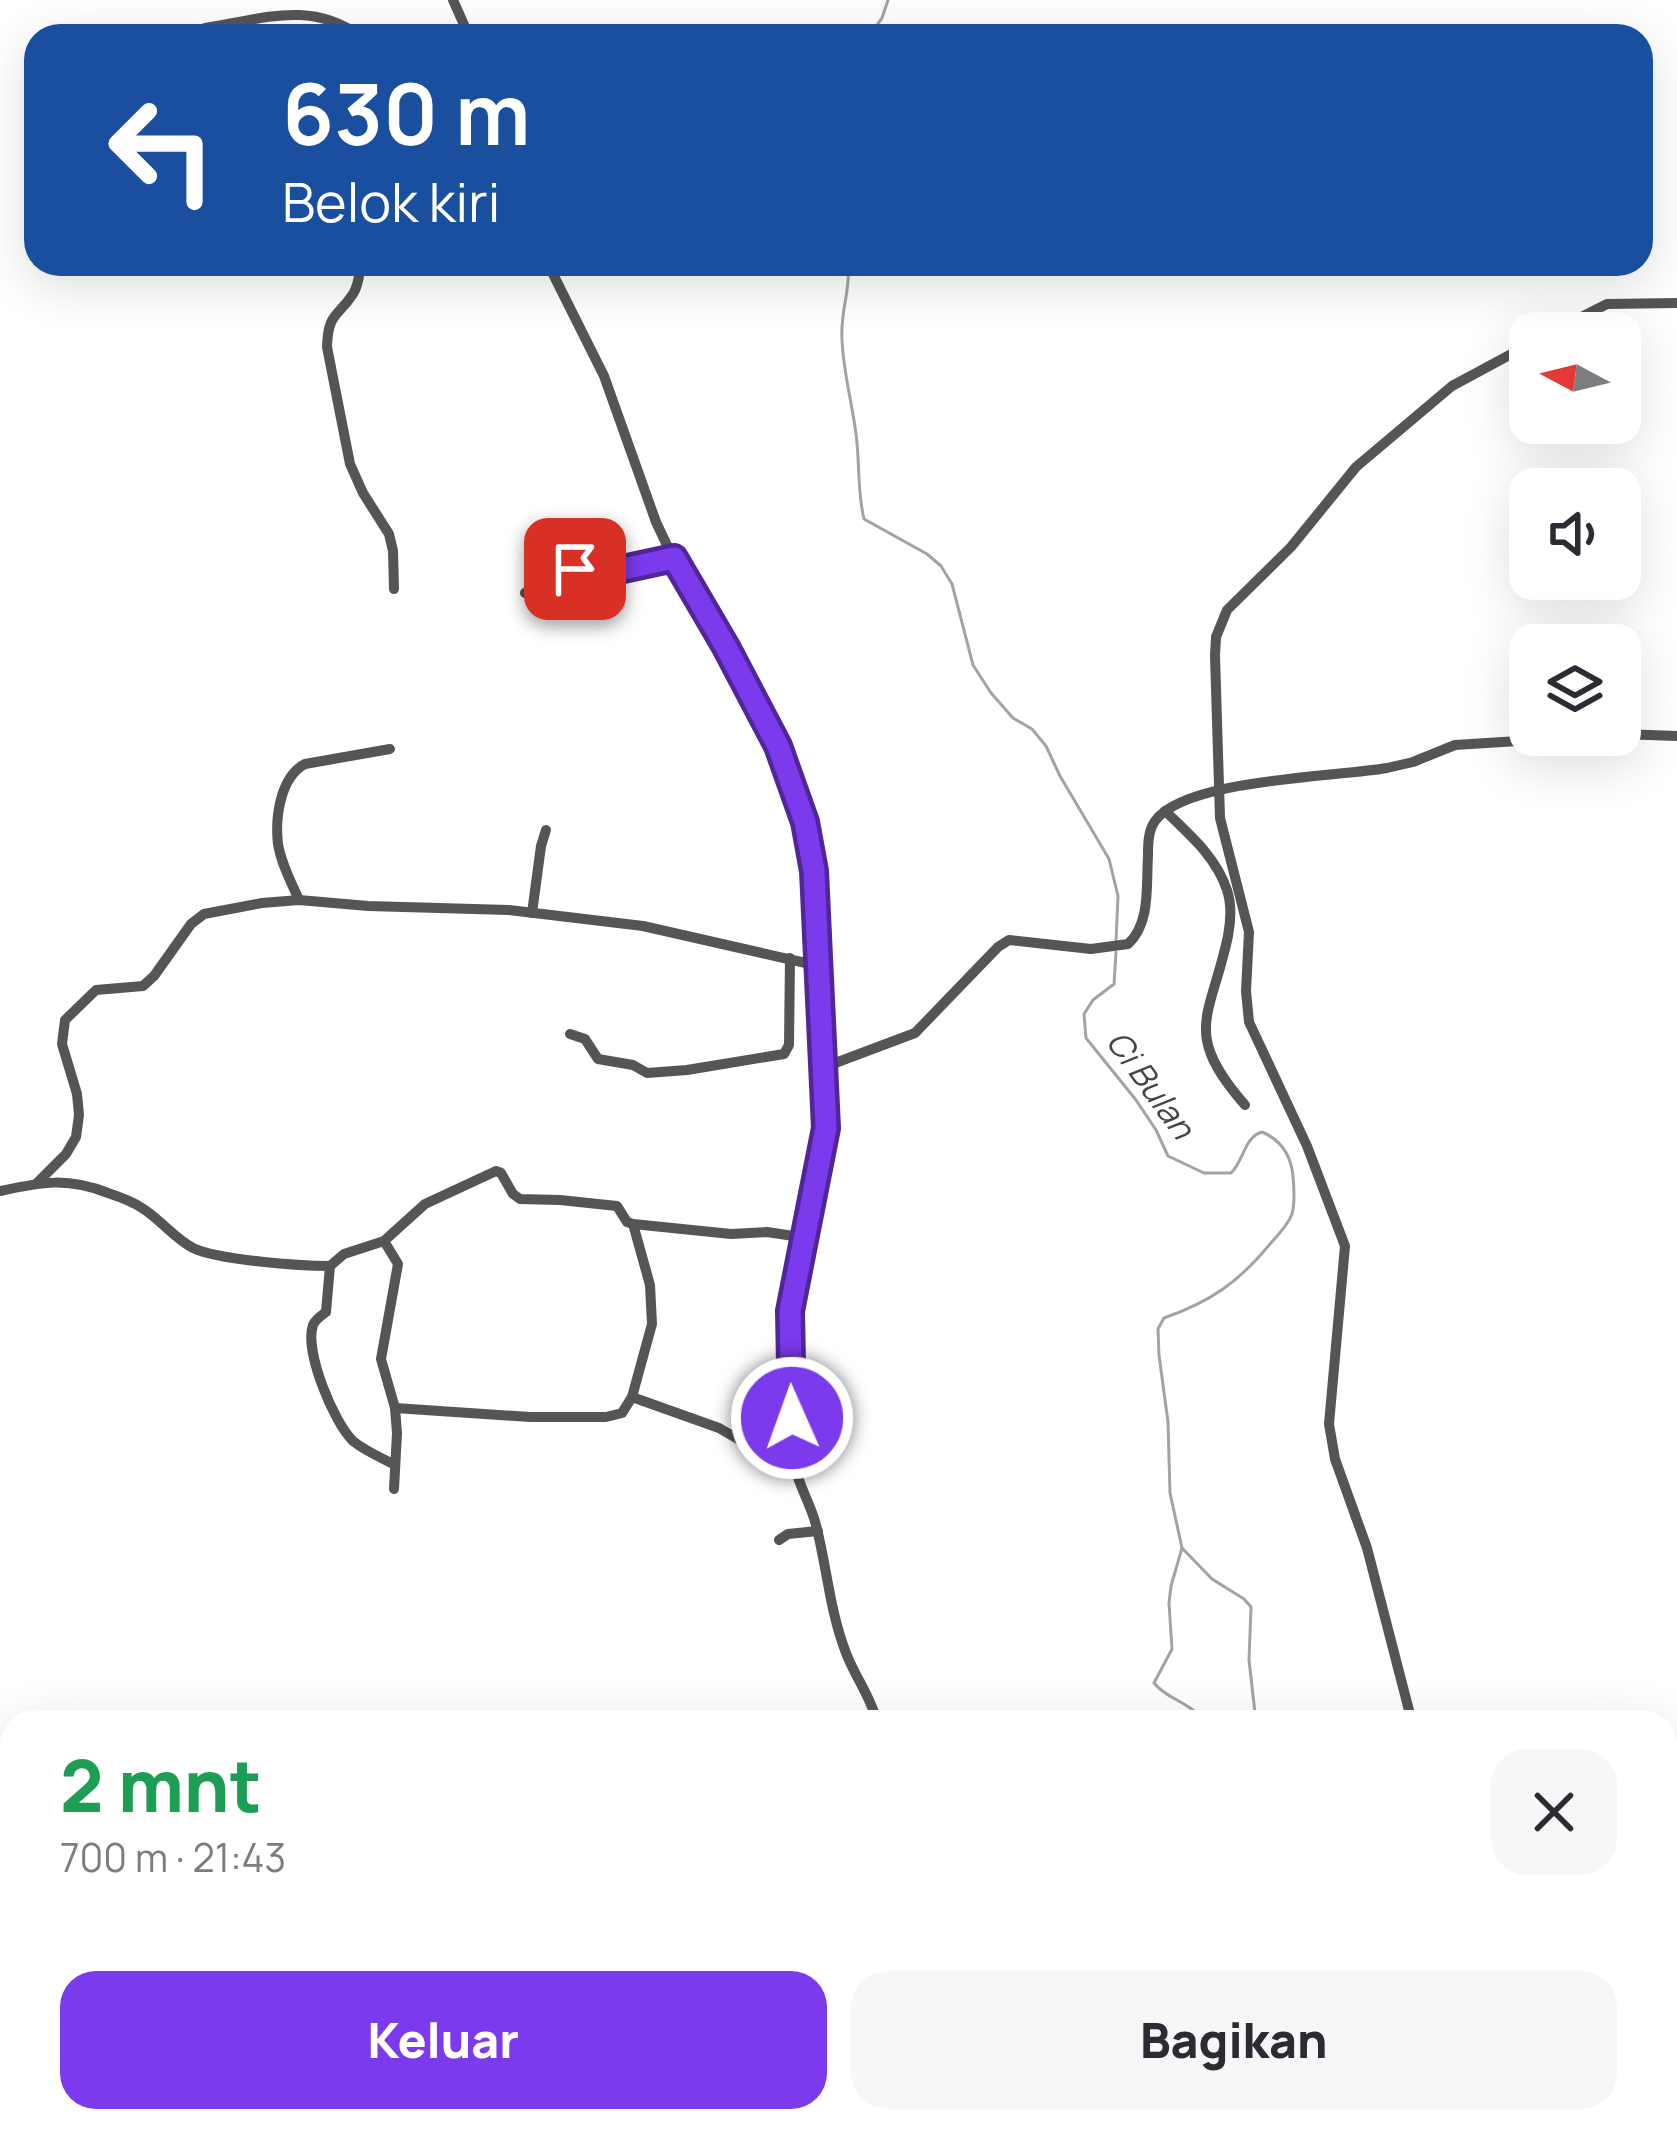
<!DOCTYPE html>
<html lang="id">
<head>
<meta charset="utf-8">
<style>
	body { margin:0; font-family:Manrope,sans-serif; background:#f7f7f7; color:#2b2b33; height:100vh; display:flex; flex-direction:column; font-size:45px; white-space:nowrap }
	* { box-sizing:border-box; margin:0 }
	p { font-size:39px; color:#7c7c81 }
	.icon { flex:none; width:66px; height:66px; fill:none; stroke:currentColor; stroke-width:2; stroke-linecap:round; stroke-linejoin:round }
	.map { position:relative; flex:1; overflow:hidden }
	.sheet { position:absolute; left:0px; top:1710px; width:1677px; height:423px; display:flex; flex-direction:column; background:#fff; border-radius:36px 36px 0 0; box-shadow:0 12px 48px #0002 }
	.sheet>* { flex:none }
	.guide { position:absolute; left:24px; top:24px; width:1629px; height:252px; border-radius:36px; box-shadow:0 12px 48px #0002; background:#1a4fa0; color:#fff; overflow:hidden }
	.needle { width:78px; rotate:277deg }
	.tools { position:absolute; left:1509px; top:312px; display:grid; gap:24px }
	.tools a { display:grid; place-items:center; width:132px; height:132px; border-radius:24px; background:#fff; box-shadow:0 12px 48px #0002; font-size:60px }
	.pin { position:absolute; display:grid; place-items:center; width:102px; height:102px; color:#fff; margin:-51px; border-radius:24px; box-shadow:0 6px 18px #0006 }
	.me { position:absolute; width:132px; margin:-66px; rotate:358deg; stroke-linejoin:round; filter:drop-shadow(0 0 9px #0008) }
	.turn { display:flex; align-items:center; gap:42px; height:252px; padding:0 60px; font-size:54px }
	.turn .icon { width:156px; height:156px; stroke-width:2.5 }
	.turn b { display:block; font-size:84px; line-height:102px }
	.round { display:grid; place-items:center; flex:none; width:126px; height:126px; border-radius:36px; background:#f7f7f7 }
	.head { display:flex; align-items:center; justify-content:space-between; height:204px; padding:0 60px }
	h1 { font-size:72px; font-weight:800; line-height:90px; color:#1e9e55 }
	.button { display:flex; gap:24px; margin-top:auto; padding:24px 60px }
	.button a { flex:1; height:138px; border-radius:36px; background:#7c3aed; color:#fff; font-size:48px; font-weight:800; line-height:138px; text-align:center }
	.button a+a { background:#f7f7f7; color:#2b2b33 }
	.map>svg:first-child { display:block }
	.lines { fill:none; stroke-linecap:round; stroke-linejoin:round }
	.stream { stroke:#a3a3a3; stroke-width:3 }
	.minor { stroke:#555; stroke-width:10 }
	.route-casing { stroke:#51269a; stroke-width:30 }
	.route { stroke:#7c3aed; stroke-width:21 }
	.labels { text-anchor:middle; dominant-baseline:central; stroke-width:10; stroke-linejoin:round; paint-order:stroke }
	.water-label { font-size:33px; font-style:italic; fill:#444; stroke:#fff }
</style>
</head>
<body>
<div class="map">
<svg width="1677" height="2132" viewBox="0 0 1677 2132">
	<rect width="100%" height="100%" fill="#fff"/>
	<g class="lines">
		<g class="stream">
			<polyline points="869,36 882,18 888,0"/>
			<path d="M848,264c3,25 -8,48 -6,75 1,32 10,63 14,95 4,28 1,57 8,85l63,35 14,12 11,18 21,81 18,28 22,25 19,11 14,17 14,30 49,83 9,37 -2,46"/>
			<path d="M1116,952l-2,32 -21,16 -9,14 2,24 50,62 20,30 12,26 36,17h27c13,-12 13,-36 31,-41 19,8 29,24 31,44 1,11 2,27 -1,38 -4,11 -14,21 -22,30 -31,38 -60,58 -106,74l-6,11 1,26 9,67 2,71 12,55 -11,38 -2,17 3,46 -18,34c13,17 38,19 49,39"/>
			<polyline points="1182,1548 1212,1579 1244,1599 1251,1607 1249,1660 1256,1722"/>
			<polyline points="1121,2130 1144,2128 1156,2121"/>
		</g>
		<g class="minor">
			<polyline points="453,0 469,36"/>
			<path d="M205,28c59,-9 105,-28 155,8"/>
			<path d="M361,264c-2,10 -2,21 -8,30 -16,24 -25,19 -26,53l23,117 13,29 26,41 4,17 1,38"/>
			<polyline points="410,264 452,271 492,264"/>
			<path d="M548,264l56,112 52,146 17,36 77,133 28,55 27,76 5,21 7,49 10,236 -38,191 5,144c4,22 17,41 22,62 11,43 14,87 30,128 9,24 25,44 31,69"/>
			<polyline points="1550,333 1607,304 1677,303"/>
			<polyline points="525,593 567,570 623,570 673,558"/>
			<polyline points="1620,734 1677,736"/>
			<path d="M1165,811c25,24 51,46 62,79 5,15 4,30 1,46 -17,81 -47,96 17,169"/>
			<path d="M299,900c-8,-18 -18,-37 -21,-56 -3,-26 2,-67 27,-80l85,-15"/>
			<polyline points="532,913 541,846 546,830"/>
			<polyline points="570,1034 585,1039 598,1059 633,1065 647,1073 687,1070 784,1054 789,1045 790,958"/>
			<path d="M822,1068l93,-35 83,-86 11,-7 82,9 37,-5c23,-21 18,-59 20,-88 0,-12 0,-25 7,-35 30,-42 180,-44 232,-53l26,-6 42,-17 154,-10"/>
			<polyline points="37,1183 66,1154 76,1137 79,1115 77,1094 62,1044 65,1020 96,990 143,986 154,976 191,924 204,914 262,903 299,900 368,906 509,910 643,926 819,966"/>
			<path d="M0,1191c42,-9 67,-14 108,2 12,4 24,8 34,15 18,11 32,30 51,40 25,12 107,18 137,18l14,-12 40,-13 41,-37 71,-33 5,2 12,21 7,5 40,1 57,6 10,16 6,2 98,10 36,-2 40,6"/>
			<polyline points="384,1241 398,1264 381,1359 395,1408 397,1433 394,1489"/>
			<path d="M330,1266l-4,46c-4,3 -11,8 -13,13 -9,26 21,98 40,116 12,10 29,17 42,24"/>
			<polyline points="632,1397 719,1428 755,1449"/>
			<polyline points="395,1408 530,1417 606,1417 622,1413 632,1397 652,1324 650,1285 633,1224"/>
			<polyline points="779,1540 788,1534 818,1531"/>
			<polyline points="1412,1722 1367,1548 1335,1459 1329,1424 1345,1246 1307,1146 1249,1022 1246,991 1249,932 1220,818 1215,656 1216,637 1227,610 1291,547 1356,467 1452,386 1530,344"/>
			<polyline points="1665,2044 1677,2057"/>
			<path d="M1071,2121c17,11 39,3 58,3"/>
			<polyline points="1634,2121 1638,2132"/>
			<polyline points="905,2132 906,2121"/>
			<polyline points="1421,2132 1432,2121"/>
		</g>
	</g>
	<g class="lines">
		<g class="route-casing">
			<polyline id="route" points="575,569 623,569 674,558 726,647 778,746 805,822 814,871 826,1128 790,1311 792,1418"/>
		</g>
		<use href="#route" class="route"/>
	</g>
	<g class="labels">
		<g class="water-label">
			<text transform="translate(1151 1084) rotate(54)">Ci Bulan</text>
		</g>
	</g>
</svg>
<div class="tools">
<a><svg class="needle" viewBox="-14 -14 28 28"><path d="M0-13l5 13h-10z" fill="#e53935"/><path d="M0 13l5-13h-10z" fill="#7c7c81"/></svg></a>
<a><svg class="icon" aria-label="sound" viewBox="0 0 24 24"><path d="M4 9h4l5-4v14l-5-4H4zM17 9q2 3 0 6"/></svg></a>
<a><svg class="icon" aria-label="layers" viewBox="0 0 24 24"><path d="M12 4l9 5-9 5-9-5zM3 14l9 5 9-5"/></svg></a>
</div>
<div class="pin" style="left:575px;top:569px;background:#d93025"><svg class="icon" aria-label="arrive" viewBox="0 0 24 24"><path d="M6 21V4h12l-3 4 3 4H6"/></svg></div>
<svg class="me" style="left:792px;top:1418px" viewBox="-20 -20 40 40"><circle r="17" fill="#7c3aed" stroke="#fff" stroke-width="3"/><path d="M0-11L8 9 0 5-8 9z" fill="#fff"/></svg>
<div class="guide">
<div class="turn"><svg class="icon" aria-label="left" viewBox="0 0 24 24"><path d="M17 20v-9H6M10 6l-5 5 5 5"/></svg><div><b>630 m</b>Belok kiri</div></div>
</div>
<section class="sheet">
<div class="head"><div><h1>2 mnt</h1><p>700 m · 21:43</p></div><a class="round"><svg class="icon" aria-label="close" viewBox="0 0 24 24"><path d="M6 6l12 12M18 6L6 18"/></svg></a></div>
<div class="button"><a>Keluar</a><a>Bagikan</a></div>
</section>
</div>
</body>
</html>
